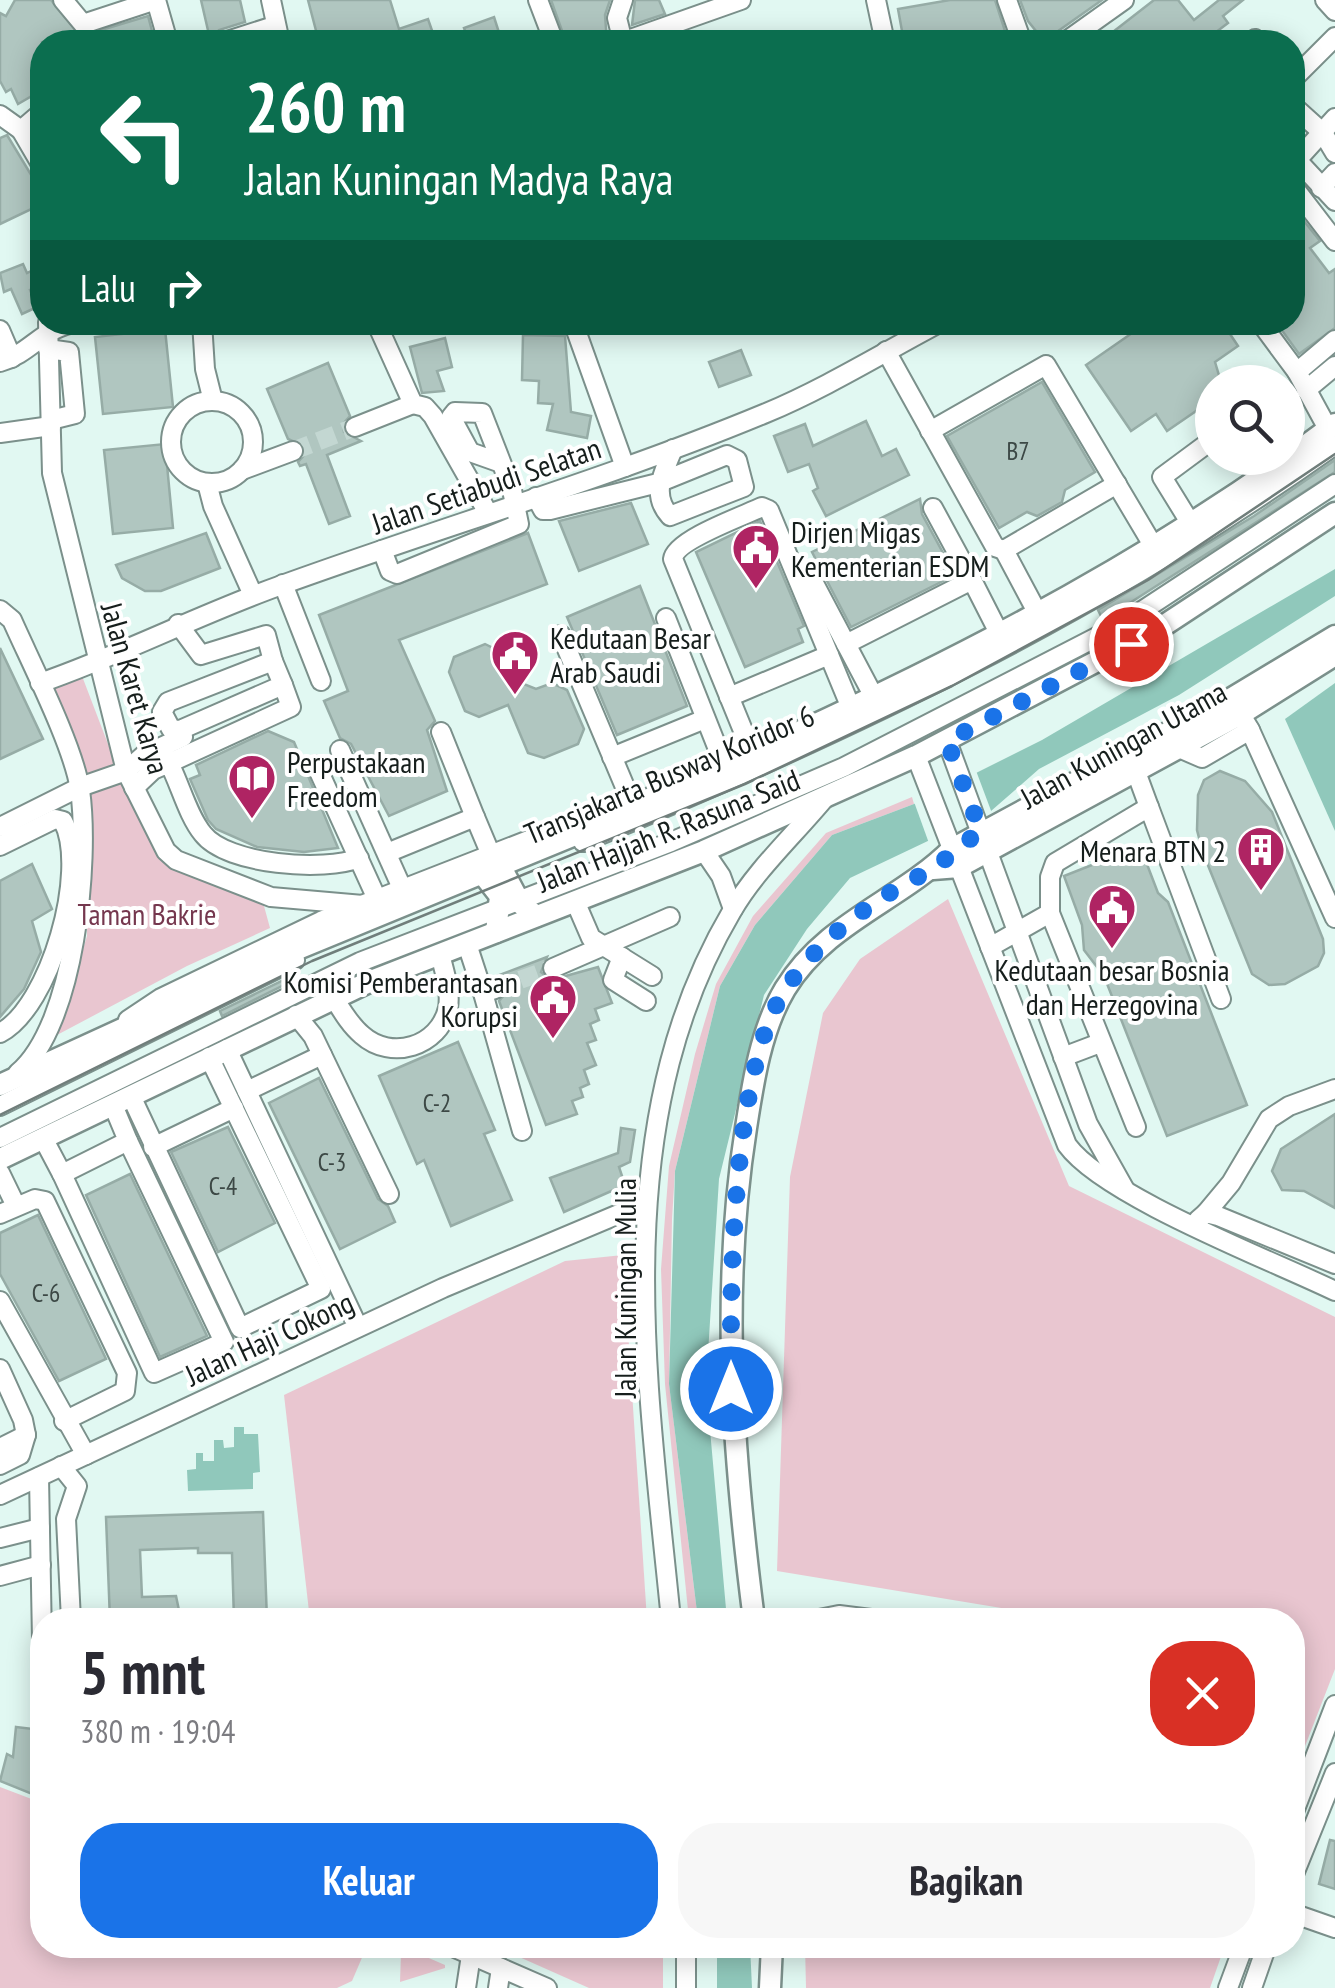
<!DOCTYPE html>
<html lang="id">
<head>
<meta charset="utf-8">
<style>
	body { margin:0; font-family:"PT Sans Narrow",sans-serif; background:#f7f7f7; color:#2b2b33; height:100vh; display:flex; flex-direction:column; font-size:38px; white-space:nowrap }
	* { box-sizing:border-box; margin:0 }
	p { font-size:32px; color:#7c7c81 }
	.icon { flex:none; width:55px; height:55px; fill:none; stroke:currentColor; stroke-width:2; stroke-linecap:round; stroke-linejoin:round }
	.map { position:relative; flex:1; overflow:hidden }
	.panel { position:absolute; left:30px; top:1608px; width:1275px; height:350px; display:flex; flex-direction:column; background:#fff; border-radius:40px; box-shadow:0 5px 25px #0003 }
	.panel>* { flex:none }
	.top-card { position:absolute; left:30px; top:30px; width:1275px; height:305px; border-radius:40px; box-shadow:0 5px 25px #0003; background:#0b6e4f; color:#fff; overflow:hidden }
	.buttons { position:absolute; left:1195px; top:365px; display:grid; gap:20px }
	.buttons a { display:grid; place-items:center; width:110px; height:110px; border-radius:50%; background:#fff; box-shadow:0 5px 25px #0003; font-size:50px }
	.pin { position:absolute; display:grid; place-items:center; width:85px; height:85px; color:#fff; margin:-42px; border:5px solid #fff; border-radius:50%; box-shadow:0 2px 10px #0007 }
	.me { position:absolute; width:110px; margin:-55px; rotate:0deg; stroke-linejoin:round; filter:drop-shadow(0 0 8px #0008) }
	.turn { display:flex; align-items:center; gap:35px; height:210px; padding:0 50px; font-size:45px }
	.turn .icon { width:130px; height:130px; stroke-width:2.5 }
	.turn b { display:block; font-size:70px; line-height:85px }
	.then { display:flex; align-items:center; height:95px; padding:0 50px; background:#0003; gap:20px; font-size:38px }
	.round { display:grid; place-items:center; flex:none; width:105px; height:105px; border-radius:40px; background:#f7f7f7 }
	.overview { display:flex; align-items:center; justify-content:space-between; height:170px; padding:0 50px }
	h1 { font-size:60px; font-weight:700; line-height:75px }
	.cta { display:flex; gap:20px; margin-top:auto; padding:20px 50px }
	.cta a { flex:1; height:115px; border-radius:40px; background:#1a73e8; color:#fff; font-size:40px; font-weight:700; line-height:115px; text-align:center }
	.cta a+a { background:#f7f7f7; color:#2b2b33 }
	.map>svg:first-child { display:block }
	.green { fill:#e9c6d0 }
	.water { fill:#90c8bb }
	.pier { fill:#e1f8f2 }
	.building { fill:#b0c6c0; stroke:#96aca6; stroke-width:2.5 }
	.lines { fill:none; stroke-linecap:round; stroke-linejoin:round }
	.minor-tunnel { stroke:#c3d7d2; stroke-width:18; stroke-dasharray:18 9; stroke-linecap:butt }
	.minor-casing { stroke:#7b908b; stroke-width:22 }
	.major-casing { stroke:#7b908b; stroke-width:25 }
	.minor { stroke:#fff; stroke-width:18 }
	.major { stroke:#fff; stroke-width:20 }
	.tram { stroke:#707e7b; stroke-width:2.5 }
	.route { stroke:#1a73e8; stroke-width:18; stroke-dasharray:0 32.4 }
	.labels { text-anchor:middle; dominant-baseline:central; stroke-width:8; stroke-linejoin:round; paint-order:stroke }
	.number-label { font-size:25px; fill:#3c4845 }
	.street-label { font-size:30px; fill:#161e1c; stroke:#fff }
	.poi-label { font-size:30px; fill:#161e1c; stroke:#fff; text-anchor:start }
	.park-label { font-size:30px; fill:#75374e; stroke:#fff }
</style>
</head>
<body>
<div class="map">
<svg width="1335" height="1988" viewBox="0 0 1335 1988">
	<rect width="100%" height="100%" fill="#e1f8f2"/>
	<g class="green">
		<polygon points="82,676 121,778 163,851 264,906 270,928 187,966 57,1035 87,936 87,790 51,688"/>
		<polygon points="912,797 914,804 832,835 755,925 720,986 675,1171 672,1219 669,1384 698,1620 689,1620 665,1384 661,1269 669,1166 695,1054 716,984 753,916 826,833"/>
		<polygon points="948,899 1069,1186 1335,1317 1335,1669 1293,1777 1292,1620 1036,1620 1037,1614 777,1571 790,1177 823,1013 860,959"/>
		<polygon points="623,1255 647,1620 310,1620 284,1395 565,1261"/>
		<polygon points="0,1787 42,1803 42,1945 362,1945 364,1953 352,1981 337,1988 0,1988"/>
		<polygon points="492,1945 663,1945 663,1988 589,1988"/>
		<polygon points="805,1945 1225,1945 1210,1988 806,1988"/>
		<polygon points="408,1949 445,1965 445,1968 400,1982 401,1953"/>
	</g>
	<g class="water">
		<polygon points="1335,569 1335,596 1179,695 1039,769 991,811 850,878 807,929 764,995 719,1179 706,1385 727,1620 698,1620 669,1384 675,1171 720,986 755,925 832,835 914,804 1042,740"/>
		<polygon points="1335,683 1335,831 1285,719"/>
		<polygon points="234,1427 244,1427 244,1434 258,1434 260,1472 253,1473 253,1489 188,1491 187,1470 196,1469 196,1453 203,1453 203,1461 214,1461 214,1440 223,1440 224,1448 234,1447"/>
		<polygon points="717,1945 750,1945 752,1988 717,1988"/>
	</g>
	<polygon class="pier" points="975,768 993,816 930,846 913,799"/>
	<g class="building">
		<polygon points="15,0 51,0 81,36 148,16 155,42 86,42 84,39 69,42 66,33 42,42 42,90 18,104 11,89 6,92 0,81 0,13 6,16"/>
		<polygon points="201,0 240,0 245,22 219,30 210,39"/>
		<polygon points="308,0 390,0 399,29 428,19 436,42 319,42"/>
		<polygon points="551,0 610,0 605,15 607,42 566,42"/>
		<polygon points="635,0 659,0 665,14 632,25"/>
		<polygon points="950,0 995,0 1007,37 989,42 904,42 898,9"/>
		<polygon points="1020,0 1102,0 1044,41 1028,21"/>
		<polygon points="1154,0 1178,0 1194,20 1219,0 1243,0 1223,16 1228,23 1203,42 1100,42"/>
		<polygon points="494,17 502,42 469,42 464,28"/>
		<polygon points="7,135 39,188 42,186 42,204 0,224 0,138"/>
		<polygon points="1292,206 1320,241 1310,248 1329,273 1335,269 1335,328 1299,354 1276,322 1292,322"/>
		<polygon points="23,264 27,273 37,268 42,285 30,290 37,307 22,314 11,289 4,292 0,273"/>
		<polygon points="1148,322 1222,322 1238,346 1215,362 1221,382 1212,382 1212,400 1167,431 1156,414 1131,431 1086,365"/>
		<polygon points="165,329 173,407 103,414 95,337"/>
		<polygon points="523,335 565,336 571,412 591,416 587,438 547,430 553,404 538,403 539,381 522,380"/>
		<polygon points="445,338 452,367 437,371 444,391 422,393 410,347"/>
		<polygon points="741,350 751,375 719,387 709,362"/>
		<polygon points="328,363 350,416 343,424 344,432 361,441 327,455 350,516 329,524 306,464 300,466 298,462 305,454 304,446 288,439 267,389"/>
		<polygon points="1042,382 1095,472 1065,490 1062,502 1037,516 1027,512 999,528 947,436"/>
		<polygon points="866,421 882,456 896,449 909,475 826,516 813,491 818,488 809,464 788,472 774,436 805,424 813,446"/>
		<polygon points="165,444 173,528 113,534 104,450"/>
		<polygon points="1335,460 1335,472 1103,620 1098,610 1254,516"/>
		<polygon points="920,499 922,514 955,575 851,627 812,552"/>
		<polygon points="631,503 648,544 579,571 559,521"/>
		<polygon points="760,521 804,626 798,629 803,642 745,667 696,552"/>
		<polygon points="206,533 220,568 161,591 145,591 122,578 116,565"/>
		<polygon points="528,533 547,584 399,640 435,721 427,730 447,791 389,816 351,744 340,738 324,701 348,691 319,615"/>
		<polygon points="640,586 687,706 617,735 567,617"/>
		<polygon points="485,644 499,651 511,679 536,689 552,683 567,690 584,729 578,744 544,758 528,753 508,705 479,717 465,711 449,672 454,657"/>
		<polygon points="0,648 43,739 0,759"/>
		<polygon points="268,731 294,742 338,848 304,852 257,847 216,829 208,820 190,779 200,775 196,765"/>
		<polygon points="1220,771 1245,781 1272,812 1323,939 1324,953 1318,966 1285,984 1269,985 1252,974 1203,853 1197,830 1198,795 1204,780"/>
		<polygon points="1140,846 1158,893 1168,902 1247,1105 1167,1136 1104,976 1084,950 1082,925 1064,876"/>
		<polygon points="32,864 52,909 32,921 41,952 24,989 0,1017 0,881"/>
		<polygon points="547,957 541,972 551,980 598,967 612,1003 595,1009 599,1020 590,1024 596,1040 587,1043 596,1065 584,1070 589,1084 580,1088 583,1097 572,1101 577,1114 546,1125 499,1001 507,992 506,984 494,977"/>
		<polygon points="294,975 296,979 222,1016 220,1011"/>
		<polygon points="458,1042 495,1130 484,1134 512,1200 451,1226 424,1160 417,1164 379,1076"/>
		<polygon points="319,1078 378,1199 388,1206 395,1222 340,1249 269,1103"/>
		<polygon points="1335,1114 1335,1208 1304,1191 1282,1190 1272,1171 1281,1149"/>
		<polygon points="228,1127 275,1223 218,1252 171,1152"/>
		<polygon points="621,1128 635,1130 630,1162 619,1167 625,1185 564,1212 550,1178 618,1153"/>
		<polygon points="130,1174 207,1336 160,1357 86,1195"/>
		<polygon points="38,1215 106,1359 59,1381 0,1274 0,1233"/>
		<polygon points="263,1512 267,1620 234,1620 232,1553 198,1553 198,1548 140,1550 142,1597 176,1596 181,1620 110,1620 106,1517"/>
		<polygon points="16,1727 42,1730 42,1798 0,1781 7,1754 13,1757"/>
		<polygon points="1330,1840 1335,1841 1335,1889 1319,1884"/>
	</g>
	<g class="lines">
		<g class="minor-tunnel">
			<polyline points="293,451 355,427"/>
			<polyline points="495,989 553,968"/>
		</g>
		<g class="minor-casing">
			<g id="minor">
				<polyline points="63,0 83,24 156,0"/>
				<polyline points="156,0 168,42"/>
				<polyline points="271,0 280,42"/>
				<polyline points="538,0 554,42"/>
				<polyline points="876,0 885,42"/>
				<polyline points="1007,0 1022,42"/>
				<polyline points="1325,0 1335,11"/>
				<polyline points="224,42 274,26"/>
				<polyline points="622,42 741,0"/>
				<polyline points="623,42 617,18 623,0"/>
				<polyline points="1065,42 1124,0"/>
				<polyline points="1251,42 1255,39"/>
				<polyline points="1292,80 1335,37"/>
				<polyline points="1292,105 1323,133 1335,153"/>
				<polyline points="42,112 21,130 42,166"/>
				<polyline points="0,115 21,130"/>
				<polyline points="1335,118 1297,160 1335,201"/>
				<polyline points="1292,185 1335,241"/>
				<polyline points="1321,188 1335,173"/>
				<polyline points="48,322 52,473 126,771 166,851 176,860 271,897 363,905"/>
				<polyline points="202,322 205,369 213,401"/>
				<polyline points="376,322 413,404 425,407 433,416 488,513"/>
				<polyline points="573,322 625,467"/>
				<polyline points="1260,322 1297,372"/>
				<polyline points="0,330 12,358"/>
				<polyline points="48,349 69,352 75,414 51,420"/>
				<polyline points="886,351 995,547 1004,550 1117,484"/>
				<path d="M0,362c32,-9 42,-35 79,-40"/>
				<polyline points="1306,390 1335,366"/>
				<circle cx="212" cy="442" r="41"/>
				<polyline points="355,427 413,404"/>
				<polyline points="1328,429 1297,372 1335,340"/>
				<polyline points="930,431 1046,365 1154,547"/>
				<polyline points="0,433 51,426"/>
				<polyline points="242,470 293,451"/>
				<polyline points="207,483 213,506 253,595"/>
				<path d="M536,497l7,13h7l108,-27 69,-28 10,5 7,27 -74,29c-20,-22 -6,-44 3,-67"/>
				<polyline points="933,508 972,580"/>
				<polyline points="1191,524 1162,477 1212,440"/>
				<polyline points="382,550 390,571 397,574 519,524 512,490 482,413 455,412 451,417 470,452 501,463"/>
				<polyline points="1004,550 1037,612"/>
				<polyline points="808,572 846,644"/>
				<polyline points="283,584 321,681"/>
				<path d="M0,610l12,10c19,43 62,127 68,170 10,71 -5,235 -62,283"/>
				<polyline points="666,618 725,767"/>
				<polyline points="178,624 201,655 266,635 273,661"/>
				<polyline points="561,635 633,806"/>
				<polygon points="273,661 283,685 180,730 171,729 162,712 168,702"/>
				<path d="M40,683c81,-28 158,-68 239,-97 162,-59 328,-107 487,-173 60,-25 118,-61 175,-91"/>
				<polyline points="729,697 829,655"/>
				<polyline points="874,697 846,644 972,580 999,633"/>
				<polyline points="1250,730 1335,918"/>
				<polyline points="441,732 475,817"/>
				<polyline points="1173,738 1179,748 1202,758 1250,730 1244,720"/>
				<polyline points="947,741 1088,1124 1125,1190"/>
				<polyline points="340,750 402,888"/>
				<polyline points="164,754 169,763 291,707 283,685"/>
				<path d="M753,755l-80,-196c2,-19 70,-43 89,-52l7,3 82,198"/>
				<path d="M916,756l151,389c37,51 204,115 268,146"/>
				<polyline points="612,757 705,719"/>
				<polyline points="1132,761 1149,807"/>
				<polyline points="316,765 377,899"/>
				<path d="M134,788l19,-18 16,-7c11,21 19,53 34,71 24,31 122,38 156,24"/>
				<polyline points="0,827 80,787 126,771 144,755 183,737"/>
				<path d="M583,842c264,-109 519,-230 752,-397"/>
				<path d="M0,846l55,-27 8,2c26,49 -13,186 -63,212"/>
				<polyline points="704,851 721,876 733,909"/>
				<polyline points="387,853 475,817 491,855"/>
				<polyline points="575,901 591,938 652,976"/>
				<polyline points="467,944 483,993 495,989"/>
				<polyline points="990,947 1050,913"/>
				<polyline points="622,957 613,980 646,1001"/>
				<polyline points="553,968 670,917"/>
				<polyline points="483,993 522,1131"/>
				<path d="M334,998c8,13 16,27 28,37 29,26 77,12 86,-27 3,-18 -4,-37 -8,-54"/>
				<polyline points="296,1015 313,1036 389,1194"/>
				<polyline points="128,1020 161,998 321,921 585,818 613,812"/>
				<polyline points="227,1049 358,1327"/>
				<polyline points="1063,1057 1100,1043"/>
				<polyline points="247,1091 322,1055"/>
				<polyline points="131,1096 240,1328 321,1289 209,1057"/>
				<polyline points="0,1106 295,960"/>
				<polyline points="1136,1127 1050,913 1050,877 1055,863 1149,807 1221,999"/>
				<polyline points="0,1138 360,962 671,842 844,767 1122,624 1335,484"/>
				<polyline points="43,1138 62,1174 128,1141 113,1105"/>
				<polyline points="153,1147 234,1108"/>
				<polyline points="0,1173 16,1206"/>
				<polyline points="62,1174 154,1373 224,1342 128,1141"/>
				<polyline points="1206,1213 1231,1183 1269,1119 1289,1106 1335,1089"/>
				<polyline points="0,1214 35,1199 45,1201 127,1373 125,1391 64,1421"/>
				<polyline points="1198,1220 1206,1213 1218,1216 1335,1264"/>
				<polyline points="0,1301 86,1455"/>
				<polyline points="0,1369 23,1420 26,1435 20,1455 0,1465"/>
				<polyline points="0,1448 26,1435"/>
				<polyline points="61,1466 77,1486 66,1519 71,1620"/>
				<polyline points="39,1477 42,1640"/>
				<polyline points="0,1495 443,1288 645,1203"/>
				<polyline points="0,1538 40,1528"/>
				<polyline points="0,1576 41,1565"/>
				<path d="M671,1620c-23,-235 -66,-494 61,-709 23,-40 62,-76 92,-112"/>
				<polyline points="814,1620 839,1615 879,1620"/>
				<polyline points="1292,1817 1335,1705"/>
				<polyline points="1292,1879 1335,1773"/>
				<polyline points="1292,1913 1335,1928"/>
				<polyline points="448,1945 547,1988"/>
				<polyline points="466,1988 471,1955"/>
				<polyline points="498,1988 501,1968"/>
				<polyline points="686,1988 686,1945"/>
				<polyline points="1228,1988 1244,1945"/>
				<polyline points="1252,1988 1267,1945"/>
			</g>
		</g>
		<g class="major-casing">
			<g id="major">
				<polyline points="933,869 959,867 1241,714 1335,655"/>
				<polyline points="503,871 520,903 536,916"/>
				<polyline points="482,873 500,896 496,932"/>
				<path d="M0,1085l288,-132 304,-125 29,-17c249,-107 497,-224 714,-387"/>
				<polyline points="0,1159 371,981 704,851 916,756 1160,628 1335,513"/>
				<path d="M754,1620c-21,-165 -34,-327 -8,-492 7,-46 15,-99 39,-139 41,-67 115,-88 167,-140l280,-151 103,-62"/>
				<polyline points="770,1988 772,1945"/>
			</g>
		</g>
		<use href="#minor" class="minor"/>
		<use href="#major" class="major"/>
		<polyline class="tram" points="0,1115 312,961 745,784 952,686 1148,580 1335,454"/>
	</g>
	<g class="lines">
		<path class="route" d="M731,1389c-1,-99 0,-323 56,-402 31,-45 73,-77 119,-104 8,-5 19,-9 27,-14 17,-13 29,-26 48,-37l-34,-91 184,-97"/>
	</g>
	<defs>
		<g id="civic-pin" transform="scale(2.5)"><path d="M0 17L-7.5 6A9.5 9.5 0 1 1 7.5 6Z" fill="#af2463" stroke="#fff"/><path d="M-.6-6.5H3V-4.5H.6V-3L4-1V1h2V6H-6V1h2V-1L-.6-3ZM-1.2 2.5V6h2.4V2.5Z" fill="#fff"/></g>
		<g id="library-pin" transform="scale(2.5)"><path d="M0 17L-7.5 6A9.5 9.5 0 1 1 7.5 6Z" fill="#af2463" stroke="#fff"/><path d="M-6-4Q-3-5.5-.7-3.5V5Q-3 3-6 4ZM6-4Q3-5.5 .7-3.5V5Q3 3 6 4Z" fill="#fff"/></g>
		<g id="building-pin" transform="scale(2.5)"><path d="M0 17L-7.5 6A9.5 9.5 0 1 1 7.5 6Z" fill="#af2463" stroke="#fff"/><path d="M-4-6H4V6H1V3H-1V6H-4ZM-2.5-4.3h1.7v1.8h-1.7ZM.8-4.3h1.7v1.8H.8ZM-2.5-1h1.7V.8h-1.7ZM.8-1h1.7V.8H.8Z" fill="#fff"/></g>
	</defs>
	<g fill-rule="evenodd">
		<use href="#civic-pin" x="756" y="548"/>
		<use href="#civic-pin" x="515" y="654"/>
		<use href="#library-pin" x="252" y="778"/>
		<use href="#building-pin" x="1261" y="850"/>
		<use href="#civic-pin" x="1112" y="908"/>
		<use href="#civic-pin" x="553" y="998"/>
	</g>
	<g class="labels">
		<g class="number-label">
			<text x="1018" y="451">B7</text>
			<text x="437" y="1103">C-2</text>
			<text x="332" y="1162">C-3</text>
			<text x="223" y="1186">C-4</text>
			<text x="46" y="1293">C-6</text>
		</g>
		<g class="street-label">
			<text transform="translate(486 485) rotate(-19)">Jalan Setiabudi Selatan</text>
			<text transform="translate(136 688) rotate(74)">Jalan Karet Karya</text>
			<text transform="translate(1123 744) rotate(-29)">Jalan Kuningan Utama</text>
			<text transform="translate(669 774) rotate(-23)">Transjakarta Busway Koridor 6</text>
			<text transform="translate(668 830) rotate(-22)">Jalan Hajjah R. Rasuna Said</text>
			<text transform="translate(624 1288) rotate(-90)">Jalan Kuningan Mulia</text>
			<text transform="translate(269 1338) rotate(-25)">Jalan Haji Cokong</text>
		</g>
		<g class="poi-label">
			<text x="791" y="531">Dirjen Migas<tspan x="791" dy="34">Kementerian ESDM</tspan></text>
			<text x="550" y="637">Kedutaan Besar<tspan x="550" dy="34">Arab Saudi</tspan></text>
			<text x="287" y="761">Perpustakaan<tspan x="287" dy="34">Freedom</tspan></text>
			<text x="1226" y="850" text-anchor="end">Menara BTN 2</text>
			<text x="1112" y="969" text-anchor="middle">Kedutaan besar Bosnia<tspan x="1112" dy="34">dan Herzegovina</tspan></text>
			<text x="518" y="981" text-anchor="end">Komisi Pemberantasan<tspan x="518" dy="34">Korupsi</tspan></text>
		</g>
		<g class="park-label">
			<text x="147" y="913">Taman Bakrie</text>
		</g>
	</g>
</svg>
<div class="buttons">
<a><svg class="icon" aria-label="search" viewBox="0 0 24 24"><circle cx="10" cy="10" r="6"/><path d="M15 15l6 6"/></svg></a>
</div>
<div class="pin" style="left:1131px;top:644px;background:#d93025"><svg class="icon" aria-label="arrive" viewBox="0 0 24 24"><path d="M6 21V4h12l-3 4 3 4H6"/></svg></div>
<svg class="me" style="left:731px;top:1389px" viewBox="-20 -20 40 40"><circle r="17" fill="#1a73e8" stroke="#fff" stroke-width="3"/><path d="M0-11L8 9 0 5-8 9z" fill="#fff"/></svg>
<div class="top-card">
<div class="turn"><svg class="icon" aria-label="left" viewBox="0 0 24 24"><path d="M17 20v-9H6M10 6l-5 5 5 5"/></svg><div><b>260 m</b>Jalan Kuningan Madya Raya</div></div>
<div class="then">Lalu<svg class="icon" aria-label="right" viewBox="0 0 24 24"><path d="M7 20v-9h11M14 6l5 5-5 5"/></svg></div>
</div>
<section class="panel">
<div class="overview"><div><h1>5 mnt</h1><p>380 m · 19:04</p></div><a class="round" style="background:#d93025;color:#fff"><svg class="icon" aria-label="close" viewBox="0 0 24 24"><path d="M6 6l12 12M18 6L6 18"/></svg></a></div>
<div class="cta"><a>Keluar</a><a>Bagikan</a></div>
</section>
</div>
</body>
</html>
